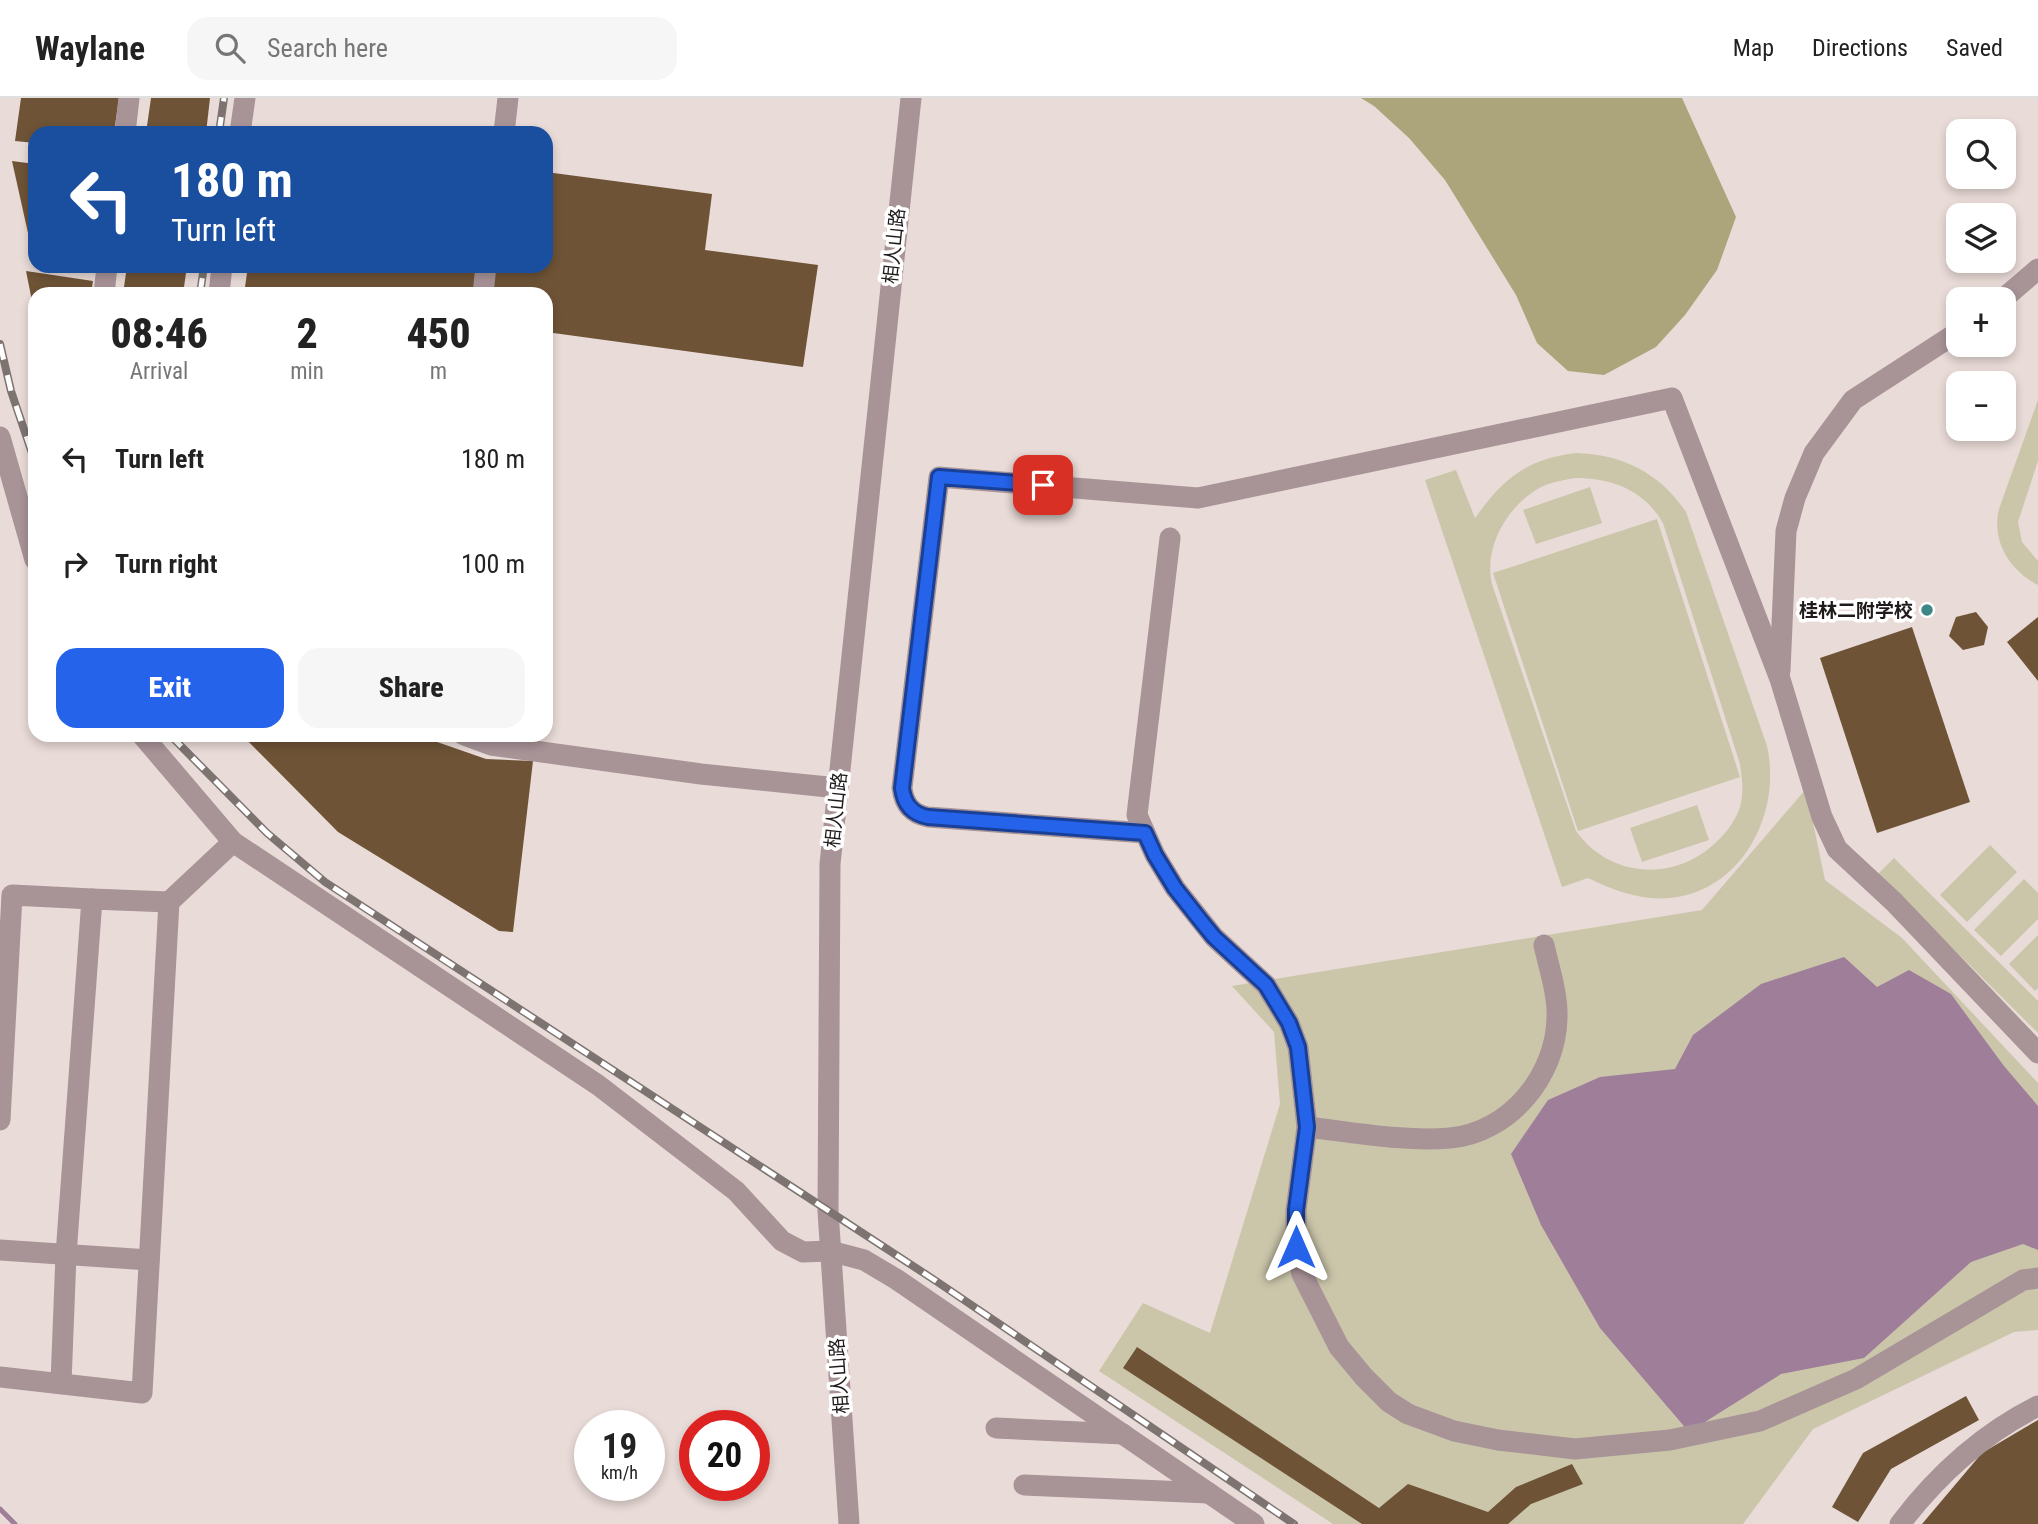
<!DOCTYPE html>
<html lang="en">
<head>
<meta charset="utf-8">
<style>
	body { margin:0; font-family:"Roboto Condensed","Noto Sans SC",sans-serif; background:#f6f6f6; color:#222; height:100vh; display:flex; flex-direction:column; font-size:26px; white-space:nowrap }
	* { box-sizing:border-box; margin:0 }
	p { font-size:23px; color:#767676 }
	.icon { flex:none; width:38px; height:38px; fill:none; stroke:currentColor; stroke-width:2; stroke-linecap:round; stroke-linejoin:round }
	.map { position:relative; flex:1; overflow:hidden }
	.side { position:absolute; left:28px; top:189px; width:525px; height:455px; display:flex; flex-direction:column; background:#fff; border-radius:21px; box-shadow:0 4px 10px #0003 }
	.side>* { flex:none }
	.banner { position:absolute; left:28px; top:28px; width:525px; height:147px; border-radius:21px; box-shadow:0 4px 10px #0003; background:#1a4fa0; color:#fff; overflow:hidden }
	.tools { position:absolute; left:1946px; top:21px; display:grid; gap:14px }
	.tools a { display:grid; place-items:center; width:70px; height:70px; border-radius:14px; background:#fff; box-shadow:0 4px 10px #0003; font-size:35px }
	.speed { position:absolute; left:574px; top:1312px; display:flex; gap:14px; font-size:35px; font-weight:700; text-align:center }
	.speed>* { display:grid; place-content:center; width:91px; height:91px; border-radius:50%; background:#fff; box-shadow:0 4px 10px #0003; line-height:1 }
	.speed small { font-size:18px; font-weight:400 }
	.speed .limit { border:10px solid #d22; background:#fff; color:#111 }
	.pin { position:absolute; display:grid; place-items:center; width:60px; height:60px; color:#fff; margin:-30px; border-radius:14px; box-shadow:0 4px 10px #0006 }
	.me { position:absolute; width:77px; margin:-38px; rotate:0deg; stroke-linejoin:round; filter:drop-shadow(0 0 5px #0008) }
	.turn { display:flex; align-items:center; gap:24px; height:147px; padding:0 28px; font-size:32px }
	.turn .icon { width:91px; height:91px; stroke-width:2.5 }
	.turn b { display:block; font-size:49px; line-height:60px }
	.eta { display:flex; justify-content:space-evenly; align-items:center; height:119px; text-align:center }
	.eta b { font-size:42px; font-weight:800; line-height:49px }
	.cta { display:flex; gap:14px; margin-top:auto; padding:14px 28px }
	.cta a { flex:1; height:80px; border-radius:21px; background:#2563eb; color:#fff; font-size:28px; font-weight:800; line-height:80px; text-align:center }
	.cta a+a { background:#f6f6f6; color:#222 }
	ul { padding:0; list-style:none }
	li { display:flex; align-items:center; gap:21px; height:105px; padding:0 28px }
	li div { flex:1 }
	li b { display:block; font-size:26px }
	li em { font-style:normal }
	header { display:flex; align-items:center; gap:42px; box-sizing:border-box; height:98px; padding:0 35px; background:#fff; border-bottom:2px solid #e0e0e0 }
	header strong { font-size:33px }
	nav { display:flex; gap:38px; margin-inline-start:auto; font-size:24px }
	.search { width:490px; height:63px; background:#f6f6f6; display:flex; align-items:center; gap:18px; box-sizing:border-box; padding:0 24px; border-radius:21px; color:#767676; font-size:26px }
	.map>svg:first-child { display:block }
	.green { fill:#cbc6aa; fill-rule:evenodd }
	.forest { fill:#aca57c }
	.water { fill:#9f7e9a }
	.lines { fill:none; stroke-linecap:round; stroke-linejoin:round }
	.stream { stroke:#9f7e9a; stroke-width:5 }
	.building { fill:#6e5336 }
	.minor { stroke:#a89397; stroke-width:21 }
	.rail-casing { stroke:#7d7471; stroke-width:8 }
	.rail { stroke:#fff; stroke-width:5; stroke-dasharray:16; stroke-linecap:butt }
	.route-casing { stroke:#184099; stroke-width:18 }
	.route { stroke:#2563eb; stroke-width:12 }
	.poi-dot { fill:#3f8787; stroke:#fff; stroke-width:2.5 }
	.labels { text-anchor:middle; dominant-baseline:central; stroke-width:7; stroke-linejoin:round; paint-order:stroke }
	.street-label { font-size:19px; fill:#201b1a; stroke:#fff }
	.poi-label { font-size:19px; font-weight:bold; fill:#201b1a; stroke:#fff; text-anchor:end }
</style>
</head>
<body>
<header>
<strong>Waylane</strong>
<div class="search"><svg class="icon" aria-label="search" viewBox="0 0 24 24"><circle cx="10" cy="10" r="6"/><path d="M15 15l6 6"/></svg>Search here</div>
<nav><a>Map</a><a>Directions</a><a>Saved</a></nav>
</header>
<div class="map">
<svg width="2038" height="1426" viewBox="0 0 2038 1426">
	<rect width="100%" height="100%" fill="#e9dbd7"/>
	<g class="green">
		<path d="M2038,302v61l-20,61 4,20 16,19v24c-28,-14 -47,-44 -39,-76z"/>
		<path d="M1576,355c46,1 84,20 110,59l81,234c15,66 -24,145 -97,152 -29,3 -57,-8 -82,-20l-26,9 -137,-407 31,-10 19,48c28,-39 51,-59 101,-65zM1575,380c37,0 69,12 88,45l77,241c2,14 4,29 0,43 -5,15 -16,29 -28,39 -41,36 -103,31 -136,-15l-84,-247c-9,-38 17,-81 51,-98 10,-4 21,-6 32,-8z"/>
		<polygon points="1590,389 1602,425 1536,446 1523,412"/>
		<polygon points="1657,421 1740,679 1578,733 1493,475"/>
		<polygon points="1806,691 1825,782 1902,840 2038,985 2038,1232 2014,1234 1813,1331 1743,1426 1333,1426 1099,1273 1143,1205 1210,1235 1280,1006 1274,934 1232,888 1702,812"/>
		<polygon points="1697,707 1709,742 1642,764 1630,730"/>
		<polygon points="1990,747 2017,774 1967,824 1940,797"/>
		<polygon points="1894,760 2038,903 2038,935 1878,776"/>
		<polygon points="2024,781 2038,795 2038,821 2001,858 1974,832"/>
		<polygon points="2038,837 2038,890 2035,893 2009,866"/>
	</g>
	<polygon class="forest" points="1361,0 1682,0 1736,119 1717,172 1685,217 1656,249 1604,277 1568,273 1537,245 1516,197 1445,82 1409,40 1374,8"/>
	<polygon class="water" points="1844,859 1877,889 1909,872 1951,896 2004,968 2038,1008 2038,1152 2023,1146 1971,1164 1864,1260 1781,1276 1689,1334 1600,1230 1541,1127 1511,1056 1548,1002 1600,979 1675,971 1693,937 1761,886"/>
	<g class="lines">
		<polyline class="stream" points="0,1411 15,1426"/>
	</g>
	<g class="building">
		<polygon points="21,0 119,0 114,35 35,35 35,45 15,43"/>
		<polygon points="151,0 210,0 206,35 146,35"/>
		<polygon points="12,63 35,66 35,162 34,162"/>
		<polygon points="546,74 712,96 705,152 818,167 803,269 546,234 546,196 244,196 248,168 546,168"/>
		<polygon points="127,168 187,168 183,196 123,196"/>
		<polygon points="26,173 93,183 91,196 35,196 34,213"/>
		<polygon points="1976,514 1988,529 1984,547 1963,552 1949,538 1956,519"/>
		<polygon points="2038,519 2038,583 2007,544"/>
		<polygon points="1912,529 1970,704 1877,735 1820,560"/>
		<polygon points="242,637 417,637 486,661 533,663 513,834 499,833 338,734"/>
		<polygon points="1137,1249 1379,1410 1408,1386 1488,1414 1516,1389 1572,1366 1583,1386 1531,1406 1508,1426 1362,1426 1123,1270"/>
		<polygon points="1966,1298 1979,1322 1891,1371 1858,1424 1832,1409 1863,1355"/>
		<polygon points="2038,1322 2038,1426 1922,1426 1982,1355"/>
	</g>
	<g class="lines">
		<g class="minor">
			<polyline points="125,35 129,0"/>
			<polyline points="240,35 245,0"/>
			<polyline points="504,35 508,0"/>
			<polyline points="104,196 107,168"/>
			<polyline points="219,196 222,168"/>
			<polyline points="483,196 486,168"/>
			<polyline points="2003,201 2038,171"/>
			<polyline points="0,339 35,462"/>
			<polyline points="1170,440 1137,717 1155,757 1175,790 1214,839 1266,887 1289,925 1298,949 1307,1029 1296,1112 1296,1149 1302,1176 1339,1249 1364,1279 1389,1304 1408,1316 1454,1333 1498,1342 1575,1351 1670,1342 1760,1323 1856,1281 2023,1182 2038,1180"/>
			<polyline points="1780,573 1786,433 1795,400 1814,355 1853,302 1958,234"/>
			<polyline points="142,637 233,744 598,987 736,1093 782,1143 803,1154 830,1153 864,1162 896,1181 1254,1426"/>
			<polyline points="464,637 491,647 701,676 838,690"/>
			<path d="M1145,735l-217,-16c-16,-3 -24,-13 -26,-29l37,-311 259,21 474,-100 108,281 42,138 15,32 57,53 144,151"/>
			<polyline points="0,1022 12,797 92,801"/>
			<path d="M1307,1029c46,5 96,15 143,11 59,-5 106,-62 107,-120 1,-24 -8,-50 -13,-73"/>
			<polyline points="0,1152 149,1162"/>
			<polyline points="0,1279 142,1295 169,804 233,744"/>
			<polyline points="61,1285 66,1157 92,801 169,804"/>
			<polyline points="996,1330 1123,1336"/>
			<polyline points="1024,1387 1209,1395"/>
			<polyline points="849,1426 828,1113 830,766 911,0"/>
			<path d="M1900,1426c38,-50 82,-90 138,-118"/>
		</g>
		<g class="rail-casing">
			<g id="rail">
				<polyline points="219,35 224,0"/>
				<polyline points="200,196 204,168"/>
				<polyline points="0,246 11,293 35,364"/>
				<polyline points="170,637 267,735 325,784 936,1183 1294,1426"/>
			</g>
		</g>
		<use href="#rail" class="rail"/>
	</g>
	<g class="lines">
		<g class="route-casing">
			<path id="route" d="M1043,387l-104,-8 -37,311c2,16 10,26 26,29l217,16 10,22 20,33 26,33 13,16 52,48 23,38 9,24 9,80 -11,83v37"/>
		</g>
		<use href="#route" class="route"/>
	</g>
	<circle class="poi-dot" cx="1927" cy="512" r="7"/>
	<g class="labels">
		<g class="street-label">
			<text transform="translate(894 148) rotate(-84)">相人山路</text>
			<text transform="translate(836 712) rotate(-84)">相人山路</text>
			<text transform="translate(839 1278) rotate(-94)">相人山路</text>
		</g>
		<g class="poi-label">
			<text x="1913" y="512">桂林二附学校</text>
		</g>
	</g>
</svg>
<div class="tools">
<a><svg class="icon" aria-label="search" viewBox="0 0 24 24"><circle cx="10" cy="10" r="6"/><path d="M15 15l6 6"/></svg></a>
<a><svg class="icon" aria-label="layers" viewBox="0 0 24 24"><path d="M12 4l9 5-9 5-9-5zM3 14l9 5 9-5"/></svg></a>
<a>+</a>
<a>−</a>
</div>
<div class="speed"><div>19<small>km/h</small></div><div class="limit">20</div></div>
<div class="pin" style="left:1043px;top:387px;background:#d93025"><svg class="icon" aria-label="arrive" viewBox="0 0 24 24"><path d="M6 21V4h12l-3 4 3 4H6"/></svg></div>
<svg class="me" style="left:1296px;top:1149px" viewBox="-20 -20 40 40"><path d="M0-17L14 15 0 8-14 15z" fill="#2563eb" stroke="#fff" stroke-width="4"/></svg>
<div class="banner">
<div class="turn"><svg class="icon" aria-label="left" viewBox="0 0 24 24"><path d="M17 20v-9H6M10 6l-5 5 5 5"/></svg><div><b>180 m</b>Turn left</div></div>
</div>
<section class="side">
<div class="eta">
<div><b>08:46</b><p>Arrival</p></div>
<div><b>2</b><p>min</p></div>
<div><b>450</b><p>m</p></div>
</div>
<ul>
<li><svg class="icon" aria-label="left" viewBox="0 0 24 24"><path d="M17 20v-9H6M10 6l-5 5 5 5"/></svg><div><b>Turn left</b></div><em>180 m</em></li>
<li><svg class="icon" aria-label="right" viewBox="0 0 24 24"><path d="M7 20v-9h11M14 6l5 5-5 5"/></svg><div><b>Turn right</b></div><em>100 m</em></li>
</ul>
<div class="cta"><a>Exit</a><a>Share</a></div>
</section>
</div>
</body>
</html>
